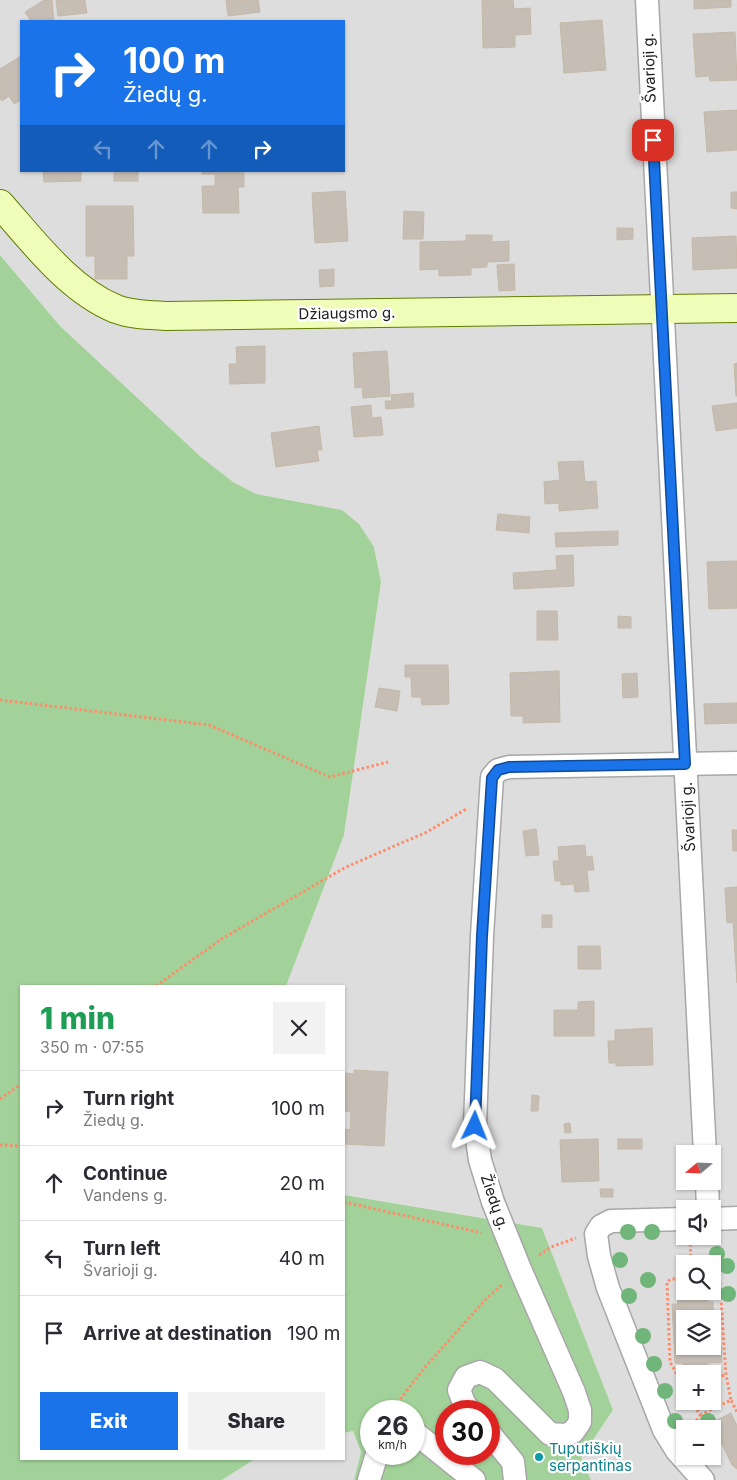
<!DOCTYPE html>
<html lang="en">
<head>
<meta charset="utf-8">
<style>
	body { margin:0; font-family:Inter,sans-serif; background:#f2f2f3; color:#2b2b33; height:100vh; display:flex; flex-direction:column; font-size:19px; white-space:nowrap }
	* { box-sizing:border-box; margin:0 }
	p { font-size:16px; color:#7c7c81 }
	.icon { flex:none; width:28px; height:28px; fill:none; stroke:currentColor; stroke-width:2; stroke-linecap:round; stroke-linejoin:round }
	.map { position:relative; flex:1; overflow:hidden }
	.drawer { position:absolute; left:20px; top:985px; width:325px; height:475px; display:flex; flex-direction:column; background:#fff; border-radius:0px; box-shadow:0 1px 4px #0004 }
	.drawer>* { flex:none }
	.top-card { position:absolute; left:20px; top:20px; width:325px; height:152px; border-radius:0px; box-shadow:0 1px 4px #0004; background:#1a73e8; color:#fff; overflow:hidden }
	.needle { width:32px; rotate:251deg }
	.buttons { position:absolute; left:676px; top:1145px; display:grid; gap:10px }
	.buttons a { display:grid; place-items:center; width:45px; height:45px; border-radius:0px; background:#fff; box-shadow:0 1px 4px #0004; font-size:25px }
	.speed { position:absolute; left:360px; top:1400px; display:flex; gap:10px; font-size:25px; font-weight:700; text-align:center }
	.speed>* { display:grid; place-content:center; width:65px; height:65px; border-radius:50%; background:#fff; box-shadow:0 1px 4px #0004; line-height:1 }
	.speed small { font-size:12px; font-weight:400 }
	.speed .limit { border:8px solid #d22; background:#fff; color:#111 }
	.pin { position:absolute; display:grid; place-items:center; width:42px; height:42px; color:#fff; margin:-21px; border-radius:10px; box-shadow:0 2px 8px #0006 }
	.me { position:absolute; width:55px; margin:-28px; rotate:2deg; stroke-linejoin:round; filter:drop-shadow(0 0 4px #0008) }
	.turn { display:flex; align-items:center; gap:18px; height:105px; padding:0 20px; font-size:22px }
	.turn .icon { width:65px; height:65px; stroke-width:2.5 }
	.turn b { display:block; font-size:35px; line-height:42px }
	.lanes { display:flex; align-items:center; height:48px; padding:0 20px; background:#0003; justify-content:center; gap:25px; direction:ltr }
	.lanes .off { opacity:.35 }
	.round { display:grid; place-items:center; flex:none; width:52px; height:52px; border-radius:0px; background:#f2f2f3 }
	.head { display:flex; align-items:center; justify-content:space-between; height:85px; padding:0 20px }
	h1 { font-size:30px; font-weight:800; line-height:38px; color:#1e9e55 }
	.button { display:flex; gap:10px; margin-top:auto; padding:10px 20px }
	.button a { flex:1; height:58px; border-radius:0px; background:#1a73e8; color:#fff; font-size:20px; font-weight:800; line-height:58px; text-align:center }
	.button a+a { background:#f2f2f3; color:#2b2b33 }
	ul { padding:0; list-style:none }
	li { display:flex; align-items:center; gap:15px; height:75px; padding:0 20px; border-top:1px solid #e1e1e2 }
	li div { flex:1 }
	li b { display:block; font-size:19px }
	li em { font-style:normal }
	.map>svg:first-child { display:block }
	.residential { fill:#dedddd; fill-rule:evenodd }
	.forest { fill:#a2d299; fill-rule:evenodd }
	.building { fill:#c6beb5; stroke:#c4b8a7; fill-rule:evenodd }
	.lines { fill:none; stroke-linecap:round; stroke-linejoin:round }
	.street-casing { stroke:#a7a7a7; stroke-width:25 }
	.secondary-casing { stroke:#607e00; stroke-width:30 }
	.path { stroke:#ff8c69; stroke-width:3; stroke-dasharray:2.5 2.5; stroke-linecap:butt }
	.street { stroke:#fff; stroke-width:22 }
	.secondary { stroke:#f0fdb8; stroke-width:28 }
	.tree { fill:#70b57a }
	.route-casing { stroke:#114b97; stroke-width:12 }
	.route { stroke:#1a73e8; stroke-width:9 }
	.culture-dot { fill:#0f9aa8; stroke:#fff; stroke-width:2 }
	.labels { text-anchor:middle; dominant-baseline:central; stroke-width:4.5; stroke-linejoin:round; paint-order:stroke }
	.street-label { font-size:15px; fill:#202020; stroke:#fff }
	.culture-label { font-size:15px; fill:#0d838f; stroke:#fff; text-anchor:start }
</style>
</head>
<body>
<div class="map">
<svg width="737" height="1480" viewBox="0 0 737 1480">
	<rect width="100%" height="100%" fill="#f1efe6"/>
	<g class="residential">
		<path d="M0,0h737v1480h-146l-10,-22 32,-48 -71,-182 -198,-33v-209h-58l58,-151 37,-252 -7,-36 -32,-37 -86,-16 -23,-12 -32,-25 -141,-131 -60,-71zM21,21h323v150h-323zM685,1154h27v27h-27zM685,1209h27v27h-27zM685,1264h27v27h-27zM685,1319h27v27h-27zM685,1374h27v27h-27zM685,1429h27v27h-27z"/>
		<polygon points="353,1431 361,1452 354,1480 222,1480 255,1459 344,1459 344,1433"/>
	</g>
	<g class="forest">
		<polygon points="0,255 60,326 201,457 233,482 256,494 342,510 359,524 374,547 381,582 344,835 286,986 21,986 21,1459 255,1459 222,1480 0,1480"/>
		<path d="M344,1195l198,33 71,182 -32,48 10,22h-237l7,-28 -8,-21 -9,2zM371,1411h43v43h-43zM446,1411h43v43h-43z"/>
	</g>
	<g class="building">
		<polygon points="44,0 52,0 54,21 31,21 25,12"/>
		<polygon points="56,0 85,0 87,13 58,16"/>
		<polygon points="226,0 258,0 260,12 228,16"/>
		<polygon points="482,0 513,0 514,9 530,8 531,34 515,35 515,47 483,48"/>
		<polygon points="694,0 731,0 731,7 694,9"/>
		<polygon points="602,20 606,70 564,73 560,23"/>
		<polygon points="735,32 737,80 710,81 709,76 696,77 693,34"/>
		<polygon points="21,56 21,100 14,104 9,96 2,101 0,98 0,69"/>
		<polygon points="737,110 737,150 707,152 704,112"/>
		<polygon points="43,171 81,171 81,181 44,182"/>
		<rect x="114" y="171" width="24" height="10"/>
		<polygon points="202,171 238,171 238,173 244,173 244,187 238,187 239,213 203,213 202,186 215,186 215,174 202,174"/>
		<polygon points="345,191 348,241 315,243 312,193"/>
		<polygon points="731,192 737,192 737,209 731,208"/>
		<polygon points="86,206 133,206 134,256 127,256 127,279 95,279 95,256 86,256"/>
		<polygon points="404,211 424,212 423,239 403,239"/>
		<polygon points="617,228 633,228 633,239 617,240"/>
		<polygon points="466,235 492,235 492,242 509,241 509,261 487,262 487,267 471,268 471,275 439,276 439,269 420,270 420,242 466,241"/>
		<polygon points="736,236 737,268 693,270 692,238"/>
		<polygon points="514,264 515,290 499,291 497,265"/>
		<polygon points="334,269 334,286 320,287 319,270"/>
		<polygon points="265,346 265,383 230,384 229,364 237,364 236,347"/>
		<polygon points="387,351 390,396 363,398 362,387 355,388 353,353"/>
		<polygon points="737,363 737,396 736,396 734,364"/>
		<polygon points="413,393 414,407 386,409 385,401 392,401 391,395"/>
		<polygon points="737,403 737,428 716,431 712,406"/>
		<polygon points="371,405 372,418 381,417 383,435 354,437 351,407"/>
		<polygon points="319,426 322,450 317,450 319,461 276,467 271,433"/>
		<polygon points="583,461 585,482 596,481 598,508 559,511 559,503 545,504 544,482 560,480 558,462"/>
		<polygon points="498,514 530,517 529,533 496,530"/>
		<polygon points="618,531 618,545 556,547 555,533"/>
		<polygon points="573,555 574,586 514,589 513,573 557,570 556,556"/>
		<polygon points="737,561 737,608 709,609 707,562"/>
		<polygon points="537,611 557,611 558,640 537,640"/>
		<polygon points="618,616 631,617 631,628 618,628"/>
		<polygon points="405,665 448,665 449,704 422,705 421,697 412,697 411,677 405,677"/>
		<polygon points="559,671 560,722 523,723 523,716 511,716 510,673"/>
		<polygon points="637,673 638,697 623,698 622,674"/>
		<polygon points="379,688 400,691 397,711 375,707"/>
		<polygon points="737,703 737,723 705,724 704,704"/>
		<polygon points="536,829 539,855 526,856 523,831"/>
		<polygon points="732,830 737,830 737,851 733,851"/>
		<polygon points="585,845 586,857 592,856 594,870 587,870 589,891 575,892 574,884 561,885 561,881 555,881 553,861 559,861 558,847"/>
		<polygon points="737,887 737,983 733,922 727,923 725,888"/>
		<polygon points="542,915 552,915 552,927 542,928"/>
		<polygon points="578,946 600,946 601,969 578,969"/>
		<polygon points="594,1001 594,1036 554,1036 554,1010 578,1010 578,1002"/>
		<polygon points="652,1028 653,1065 616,1066 616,1063 609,1063 608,1041 615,1041 615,1030"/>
		<polygon points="354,1070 388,1072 384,1146 344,1144 344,1129 350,1130 351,1112 344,1111 344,1079 345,1079 345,1073 354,1074"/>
		<polygon points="532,1095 539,1096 538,1111 531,1111"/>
		<polygon points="570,1123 571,1133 565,1133 564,1124"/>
		<polygon points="598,1139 599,1181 562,1182 560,1140"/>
		<rect x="618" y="1139" width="24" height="10"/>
		<polygon points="600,1189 613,1189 613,1197 601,1197"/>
		<path d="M677,1290l30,1 1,11h5l2,43h6l1,17 -14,1 -9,10 -10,1 -6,-7v-4h-8l-3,-59h6zM685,1319h27v27h-27z"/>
		<polygon points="731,1413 737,1426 737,1469 732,1465 719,1438 712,1441 712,1429 700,1429"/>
	</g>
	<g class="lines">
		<g class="street-casing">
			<g id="street">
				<polyline points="647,0 705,1154"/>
				<polyline points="707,1181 708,1209"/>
				<polyline points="685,1219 611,1221 601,1226 596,1234 599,1256 608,1288 664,1430 677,1451 703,1480"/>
				<polyline points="712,1219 737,1218"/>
				<polyline points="470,1411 464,1403 459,1390 466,1377 480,1372 495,1379 550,1434 565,1435 573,1432 580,1422 580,1410 574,1392 520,1269 493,1202 480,1160 475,1126 482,936 492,777 498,770 509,767 737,763"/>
				<polyline points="414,1432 474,1480"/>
				<polyline points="489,1433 513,1462 515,1480"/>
				<polyline points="369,1480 377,1454"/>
			</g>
		</g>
		<g class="secondary-casing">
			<path id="secondary" d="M0,204c33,37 69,86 116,105 16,6 34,6 50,7l571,-8"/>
		</g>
		<g class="path">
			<polyline points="0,700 209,725 330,777 388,762"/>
			<polyline points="156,986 223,938 346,867 427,832 468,808"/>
			<polyline points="0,1099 21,1084"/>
			<polyline points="0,1145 21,1146"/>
			<polyline points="344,1202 482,1233"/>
			<polyline points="690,1239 691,1264"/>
			<polyline points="539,1255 551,1247 576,1238"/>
			<polyline points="685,1279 671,1279 667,1282 670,1362 685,1389"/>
			<polyline points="712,1279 718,1279 720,1284 726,1375 731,1400"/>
			<polyline points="712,1378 726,1375"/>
			<polyline points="391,1411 426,1366 486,1299 503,1284"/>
			<polyline points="700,1415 731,1400 737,1412"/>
			<polyline points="691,1429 700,1415 692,1401"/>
		</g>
		<use href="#street" class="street"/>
		<use href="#secondary" class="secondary"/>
	</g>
	<g class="tree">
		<circle cx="628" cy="1232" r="8"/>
		<circle cx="652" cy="1232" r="8"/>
		<circle cx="717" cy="1254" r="8"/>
		<circle cx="620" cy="1260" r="8"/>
		<circle cx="727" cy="1266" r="8"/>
		<circle cx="648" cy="1280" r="8"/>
		<circle cx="728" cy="1294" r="8"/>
		<circle cx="629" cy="1296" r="8"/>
		<circle cx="643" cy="1336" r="8"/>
		<circle cx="654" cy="1364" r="8"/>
		<circle cx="665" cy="1391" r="8"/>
		<circle cx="675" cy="1421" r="8"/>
		<circle cx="708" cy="1421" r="8"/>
	</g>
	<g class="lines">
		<g class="route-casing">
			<polyline id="route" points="475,1126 482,936 492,778 498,770 509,767 685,764 653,140"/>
		</g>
		<use href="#route" class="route"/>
	</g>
	<circle class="culture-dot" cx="539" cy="1457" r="5"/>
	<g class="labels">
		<g class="street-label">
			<text transform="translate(649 68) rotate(-92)">Švarioji g.</text>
			<text transform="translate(347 313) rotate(-1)">Džiaugsmo g.</text>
			<text transform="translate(688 817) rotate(-93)">Švarioji g.</text>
			<text transform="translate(495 1202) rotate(71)">Žiedų g.</text>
		</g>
		<g class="culture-label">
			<text x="549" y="1448">Tuputiškių<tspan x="549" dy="17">serpantinas</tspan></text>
		</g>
	</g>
</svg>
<div class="buttons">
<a><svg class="needle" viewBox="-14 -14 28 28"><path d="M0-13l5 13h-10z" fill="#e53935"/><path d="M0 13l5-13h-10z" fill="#7c7c81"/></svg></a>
<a><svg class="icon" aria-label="sound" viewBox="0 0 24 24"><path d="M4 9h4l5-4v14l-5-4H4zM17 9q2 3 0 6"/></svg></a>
<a><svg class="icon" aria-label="search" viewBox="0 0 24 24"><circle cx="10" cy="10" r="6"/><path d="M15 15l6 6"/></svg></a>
<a><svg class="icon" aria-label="layers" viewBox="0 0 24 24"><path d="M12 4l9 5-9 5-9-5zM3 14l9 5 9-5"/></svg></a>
<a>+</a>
<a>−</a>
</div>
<div class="speed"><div>26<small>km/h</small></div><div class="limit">30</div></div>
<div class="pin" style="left:653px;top:140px;background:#d93025"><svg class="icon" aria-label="arrive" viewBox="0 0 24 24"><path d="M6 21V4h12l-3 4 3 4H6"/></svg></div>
<svg class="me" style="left:475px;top:1126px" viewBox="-20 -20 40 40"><path d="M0-17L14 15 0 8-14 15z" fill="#1a73e8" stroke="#fff" stroke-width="4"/></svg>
<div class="top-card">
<div class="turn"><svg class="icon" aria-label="right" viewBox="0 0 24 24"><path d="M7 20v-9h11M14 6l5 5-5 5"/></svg><div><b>100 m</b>Žiedų g.</div></div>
<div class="lanes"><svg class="icon off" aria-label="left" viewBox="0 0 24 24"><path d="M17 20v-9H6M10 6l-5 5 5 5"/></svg><svg class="icon off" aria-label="ahead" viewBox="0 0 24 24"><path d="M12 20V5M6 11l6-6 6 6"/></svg><svg class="icon off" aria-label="ahead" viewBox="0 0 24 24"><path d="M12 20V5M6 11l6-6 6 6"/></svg><svg class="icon" aria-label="right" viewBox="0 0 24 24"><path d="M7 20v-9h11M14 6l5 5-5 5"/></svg></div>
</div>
<section class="drawer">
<div class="head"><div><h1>1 min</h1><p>350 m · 07:55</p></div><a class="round"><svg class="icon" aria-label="close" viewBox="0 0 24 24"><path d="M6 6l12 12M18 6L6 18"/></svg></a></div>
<ul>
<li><svg class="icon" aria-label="right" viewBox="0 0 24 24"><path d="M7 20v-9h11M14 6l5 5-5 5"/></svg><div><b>Turn right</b><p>Žiedų g.</p></div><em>100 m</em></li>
<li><svg class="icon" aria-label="ahead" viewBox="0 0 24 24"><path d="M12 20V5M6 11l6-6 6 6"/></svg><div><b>Continue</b><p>Vandens g.</p></div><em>20 m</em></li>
<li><svg class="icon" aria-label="left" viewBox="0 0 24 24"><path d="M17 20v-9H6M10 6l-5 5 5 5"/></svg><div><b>Turn left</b><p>Švarioji g.</p></div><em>40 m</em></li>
<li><svg class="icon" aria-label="arrive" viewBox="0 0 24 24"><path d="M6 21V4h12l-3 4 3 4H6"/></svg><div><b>Arrive at destination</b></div><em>190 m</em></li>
</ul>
<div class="button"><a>Exit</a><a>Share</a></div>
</section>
</div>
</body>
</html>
